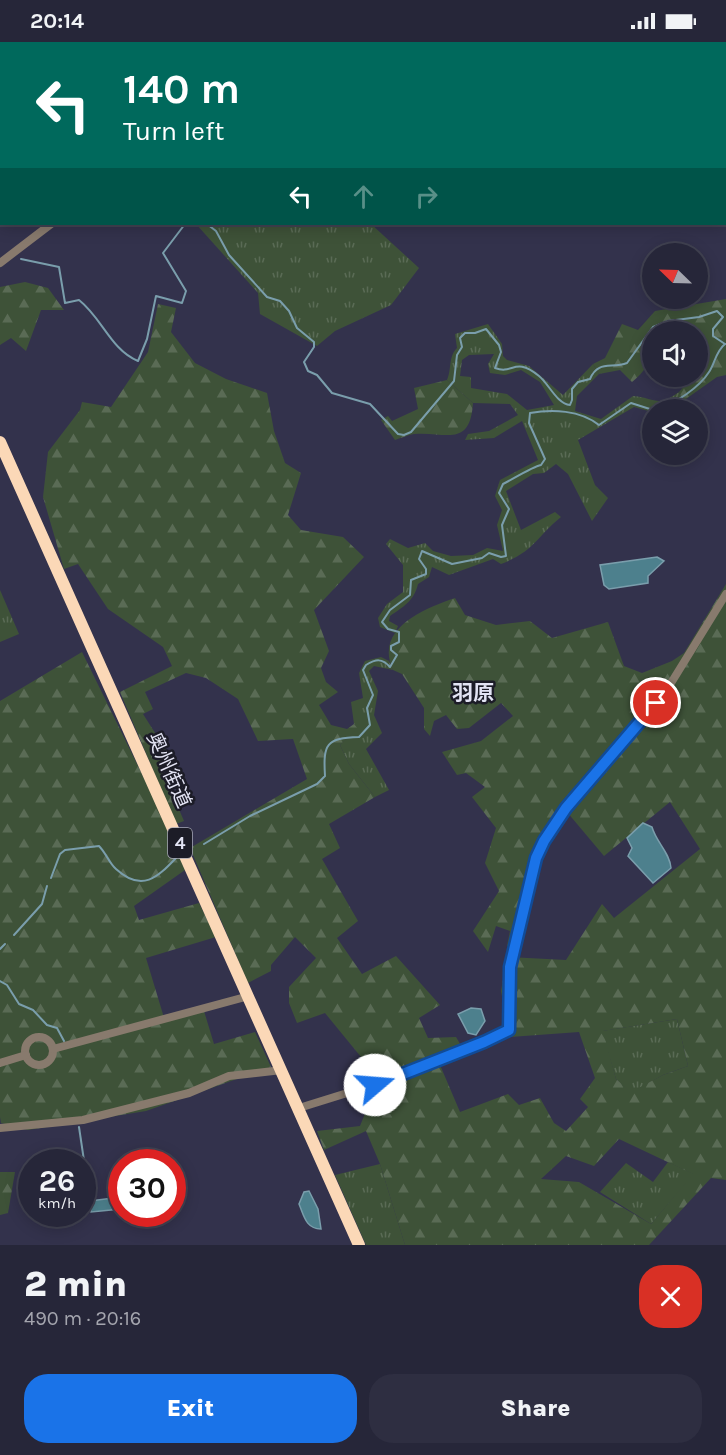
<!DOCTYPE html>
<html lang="en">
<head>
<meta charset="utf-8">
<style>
	body { margin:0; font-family:Karla,"Noto Sans JP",sans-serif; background:#2e2e41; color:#f1f3f6; height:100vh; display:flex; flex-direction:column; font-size:22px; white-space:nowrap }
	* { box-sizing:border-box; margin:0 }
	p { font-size:20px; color:#a4a5ae }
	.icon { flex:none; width:33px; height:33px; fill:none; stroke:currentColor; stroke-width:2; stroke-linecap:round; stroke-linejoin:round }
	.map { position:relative; height:1203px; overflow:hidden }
	.details { display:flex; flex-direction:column; background:#262639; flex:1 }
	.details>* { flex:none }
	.guide { position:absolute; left:0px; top:0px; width:726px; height:183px; box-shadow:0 3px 15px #0003,0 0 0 2px #424353; background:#00695c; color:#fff; overflow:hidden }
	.needle { width:39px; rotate:293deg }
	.controls { position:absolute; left:642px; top:201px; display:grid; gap:12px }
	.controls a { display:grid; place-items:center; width:66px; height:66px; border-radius:50%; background:#262639; box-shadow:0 3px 15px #0003,0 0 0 2px #424353; font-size:30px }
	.speed { position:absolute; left:18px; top:1107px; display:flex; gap:12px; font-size:30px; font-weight:700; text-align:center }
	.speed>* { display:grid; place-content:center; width:78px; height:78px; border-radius:50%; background:#262639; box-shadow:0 3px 15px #0003,0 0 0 2px #424353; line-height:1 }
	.speed small { font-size:15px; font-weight:400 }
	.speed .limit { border:9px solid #d22; background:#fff; color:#111 }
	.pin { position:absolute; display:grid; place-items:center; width:51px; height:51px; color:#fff; margin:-26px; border:3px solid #fff; border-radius:50%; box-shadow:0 2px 6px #0007 }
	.me { position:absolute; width:66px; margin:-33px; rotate:72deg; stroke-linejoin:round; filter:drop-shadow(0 0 4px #0008) }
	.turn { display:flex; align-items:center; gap:21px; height:126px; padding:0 24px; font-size:27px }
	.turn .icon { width:78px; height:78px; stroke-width:2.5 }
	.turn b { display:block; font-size:42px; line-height:51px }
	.lanes { display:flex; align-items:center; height:57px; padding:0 24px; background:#0003; justify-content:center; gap:30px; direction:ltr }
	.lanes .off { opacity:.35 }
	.round { display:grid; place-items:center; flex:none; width:63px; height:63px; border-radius:24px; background:#2e2e41 }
	.head { display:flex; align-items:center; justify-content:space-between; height:102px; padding:0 24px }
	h1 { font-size:36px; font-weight:800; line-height:45px }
	.primary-button { display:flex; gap:12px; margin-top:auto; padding:12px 24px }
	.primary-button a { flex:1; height:69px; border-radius:24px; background:#1a73e8; color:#fff; font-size:24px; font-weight:800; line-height:69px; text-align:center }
	.primary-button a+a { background:#2e2e41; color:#f1f3f6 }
	.status { display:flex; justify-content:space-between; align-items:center; height:42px; padding:0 30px; background:#262639; direction:ltr }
	.status svg { height:16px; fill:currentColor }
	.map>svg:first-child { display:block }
	.grass { fill:url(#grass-tufts); fill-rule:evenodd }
	.forest { fill:url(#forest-firs); fill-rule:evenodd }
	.water { fill:#4d808d; stroke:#7a9eac; stroke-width:1.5 }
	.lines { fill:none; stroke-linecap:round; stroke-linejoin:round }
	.stream { stroke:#7a9eac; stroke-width:2 }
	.minor { stroke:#887a6d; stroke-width:8 }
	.highway { stroke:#fbd8b7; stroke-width:12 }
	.route-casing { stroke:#114b97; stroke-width:15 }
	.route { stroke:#1a73e8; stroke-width:10 }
	.labels { text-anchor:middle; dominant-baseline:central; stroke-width:5; stroke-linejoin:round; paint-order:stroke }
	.shield { fill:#1c1c27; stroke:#a7a8b6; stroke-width:1.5 }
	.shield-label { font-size:18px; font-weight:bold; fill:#e3e4f4 }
	.street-label { font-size:20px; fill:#e3e4f4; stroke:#1c1c27 }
	.neighbourhood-label { font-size:21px; font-weight:bold; fill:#e3e4f4; stroke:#1c1c27 }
</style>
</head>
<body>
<div class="status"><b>20:14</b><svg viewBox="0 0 49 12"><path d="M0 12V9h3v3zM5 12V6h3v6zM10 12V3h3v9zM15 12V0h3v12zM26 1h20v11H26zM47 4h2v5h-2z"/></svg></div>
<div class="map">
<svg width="726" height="1203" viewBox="0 0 726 1203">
	<defs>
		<pattern id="grass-tufts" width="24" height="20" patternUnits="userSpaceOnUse" patternTransform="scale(1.5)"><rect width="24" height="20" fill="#3e5238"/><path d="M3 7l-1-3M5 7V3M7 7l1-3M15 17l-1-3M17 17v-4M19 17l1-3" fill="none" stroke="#5a6b55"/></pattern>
		<pattern id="forest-firs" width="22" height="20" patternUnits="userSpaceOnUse" patternTransform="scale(1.5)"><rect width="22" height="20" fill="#3e5238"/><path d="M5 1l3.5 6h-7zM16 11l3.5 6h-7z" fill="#5a6b55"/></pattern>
	</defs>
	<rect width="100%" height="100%" fill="#33324c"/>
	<g class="grass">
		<polygon points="196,182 371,182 419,226 391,263 335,289 317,304 260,272 258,251"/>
		<path d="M488,282l14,20 1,12 4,4 22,6 34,29 30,-31 6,10 -22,22 -2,15 26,8 32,-23c23,2 24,12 46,-4l4,9 -6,8 -25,1v2l-18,-5 -56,33 17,45 13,13 -16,23 -24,-47 -12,-10 -12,9 -11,1 -27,17 15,39 34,-18 6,5c-25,20 -26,34 -60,47l-8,-5 -44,16 -17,-8 -3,10 -11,7c-4,17 -15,23 -28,32l-1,5 9,5 -3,7 -15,-6 -2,-9 9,-14 16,-12v-27l-17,-21 4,-5 18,9 17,-5 8,8 18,5 22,-1 14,-7 16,3 -6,-26 5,-15 -7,-14 5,-16 38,-20 -16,-39 -28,17 -29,2 3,-6 21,-3 29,-16 -8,-11 -37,-1 -26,-23c5,-11 1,-23 10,-32l-2,-14zM494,312l-6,10 2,9 15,2 16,-5 19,12 14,23 -27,5 -20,-16 -36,-6v-11l-11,-1 2,-16 7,-5z"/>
		<polygon points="0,548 19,592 0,600"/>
		<polygon points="381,615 389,619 393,628 374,624 369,629 378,649 374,673 382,691 366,707 389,748 375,755 349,722 340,703 357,687 354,682 351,660 363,656 359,631 365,619"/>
		<polygon points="677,977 688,1024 663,1033 631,1051 616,1037 602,989"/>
		<polygon points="668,1120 694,1132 651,1182 600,1150 626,1121 653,1140"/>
		<polygon points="380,1122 405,1203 366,1203 335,1133"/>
	</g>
	<g class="forest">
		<polygon points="127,0 353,0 126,2"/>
		<polygon points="25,240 48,246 64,268 41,268 26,309 11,296 0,303 0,245"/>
		<path d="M726,257v76l-9,2 -34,24 -4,-9 10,-11 -2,-4 11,-1v-30l3,-4 -7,-17h-25l-7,6 -10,1c0,23 -1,35 -20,50l-12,-12 -21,4 -6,-10 12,-6 17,-34 16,6 17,-19z"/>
		<path d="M158,262l18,4 -5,24 24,31 31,16 41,14 7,38 11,32 16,10 -13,42 13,15 42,7 21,20 -50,53 15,41 -8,17 5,14 12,10 -19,13 12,20 16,4 7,-5 4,5 -18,16 9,19 26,33 -46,27 11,24 -18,11 36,62 -21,17 25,36 34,-18 44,49 -21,13 9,20 28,-1 10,17 -26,11 20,47 48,-18 11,11 21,-7 14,25 12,8 22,-24 -8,-8 15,-21 -16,-46 -69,5 -9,-46 6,-34 59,3 36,-56 12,14 86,-69 -30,-47 -66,54 -37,-44 -32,46 -23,87 -5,1 3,-15 -14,-5 -8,26 -15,-21 26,-40 -14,-28 11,-35 -24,-31 13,-10 -19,-14 -9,2 -15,-23 39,-11 32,-25 -12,-13 -32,25 -12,1 -11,-14 -12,6 -4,15 -6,-7v-21l-22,-34 -9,-4c-19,-41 30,-61 62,-72l10,17 31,10 34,-4 22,17 56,-16 16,44 18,7 30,-12 12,-8 42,-69v596l-15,-2 -62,67h-244l-25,-81 -14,-33 -42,19 -7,-19 43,-5 19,-47 -54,-66 -28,10 -8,-20v-16l27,-29 -21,-21 -24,28v6l-23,12 -58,-135 117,-69 -14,-40 -35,2 -20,-42 -32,-21 -20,-5 -41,19 8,17 -10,5 28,44 -12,5 25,58 -8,3 -56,-132 52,-26 -9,-19 -55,-38 -30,-45 -14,5 -21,-72 5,-45 32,-42 2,-8 29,5 37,-55zM677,977l11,47 -25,9 -32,17 -15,-13 -13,-48zM619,1097l74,35 -42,50 -72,-42 -38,-3 25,-23 28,10z"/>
		<path d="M447,338l26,23c-3,46 -28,28 -59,31 -6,1 -13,4 -19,6l-14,-20 7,-4 4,5 26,-12 -4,-21z"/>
		<polygon points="82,610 169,787 185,828 134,864 139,878 199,861 216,895 146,916 165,979 204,969 214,1002 255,990 271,1025 146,1069 28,1088 1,1081 0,1075 0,659"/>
		<polygon points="0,1130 15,1130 8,1171 0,1173"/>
	</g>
	<g class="water">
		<polygon points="657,515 664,519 648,534 648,541 609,547 604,543 600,523"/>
		<path d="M643,781l9,4c4,15 18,26 19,41l-18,15 -25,-27 4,-8 -5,-10z"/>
		<polygon points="471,966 481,967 485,979 476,993 468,991 458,972"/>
		<path d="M309,1149l9,18 3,20c-15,0 -17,-13 -22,-25l5,-12z"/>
		<polygon points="121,1155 121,1167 91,1170 90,1159"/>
	</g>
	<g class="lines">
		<g class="stream">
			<path d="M207,182l9,7 13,24 38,42 13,4 9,10 8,17 17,14v5l-10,15 4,9 9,4 15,18 38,11 28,30 6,1 7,-3 43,-51 3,-26 5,-8 -2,-9 5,-5h10l11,-4 13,16 2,7 -6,16c19,7 19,-12 44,8 10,8 18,28 31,29l2,-5v-11l6,-7 12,-3c8,-19 21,-10 37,-16l26,-36 15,-6 31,-4 18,-6 6,6 -10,12v7l12,8"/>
			<path d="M21,217l38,8 6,36 14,-3c23,18 32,50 59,61l9,-22 9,-43 26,7 4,-12 -23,-38 22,-29"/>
			<path d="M659,368c17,-8 40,-22 50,-38 6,-9 7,-21 16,-28"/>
			<path d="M204,802l46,-28 67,-32 8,-8c-2,-32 1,-38 34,-39l11,-12 -3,-17 6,-13 -10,-25 3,-5c10,-6 16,-7 24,2l7,-12 -6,-5v-4l8,-4v-10l-11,-3 -6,-7 8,-12 20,-15 1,-15 15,-6v-5l-7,-10 3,-8 30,13 30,-6 7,-5 12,4 5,-1 -4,-31 7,-16 -10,-16 4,-9c10,-5 29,-17 38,-19l4,-6 -16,-36 1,-10c22,-4 50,-3 69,12l32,-22 22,7"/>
			<path d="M51,836l9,-24 5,-4 34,-4c7,7 10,17 17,23 26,24 42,8 60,-11"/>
			<polyline points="14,893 42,862 47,844"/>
			<polyline points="0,907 5,902"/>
			<polyline points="0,939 7,943 19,962 33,968 47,983 57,986 64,999"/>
			<polyline points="79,1085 90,1159"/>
		</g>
		<g class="minor">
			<polyline points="231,2 232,0"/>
			<polyline points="0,221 51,182"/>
			<circle cx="39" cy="1009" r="14"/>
			<polyline points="53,1007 249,954"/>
			<polyline points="0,1021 26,1013"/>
			<polyline points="299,1066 405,1033 509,988 510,925 536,816 544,799 566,766 668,646 726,552"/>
			<polyline points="0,1086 83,1078 189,1051 229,1034 282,1028"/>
		</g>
		<polyline class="highway" points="0,400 359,1203"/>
	</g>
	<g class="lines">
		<g class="route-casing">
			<polyline id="route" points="375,1043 484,1000 509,988 510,925 536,816 544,799 566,766 656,661"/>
		</g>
		<use href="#route" class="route"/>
	</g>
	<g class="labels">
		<rect class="shield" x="168" y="786" width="24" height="30" rx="4.5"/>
		<g class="shield-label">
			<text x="180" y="801">4</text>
		</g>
		<g class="street-label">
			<text transform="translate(169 728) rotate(66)">奥州街道</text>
		</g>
		<g class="neighbourhood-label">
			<text x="473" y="651">羽原</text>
		</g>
	</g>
</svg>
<div class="controls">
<a><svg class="needle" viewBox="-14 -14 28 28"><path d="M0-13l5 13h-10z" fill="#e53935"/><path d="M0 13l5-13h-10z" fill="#a4a5ae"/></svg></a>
<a><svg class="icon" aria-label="sound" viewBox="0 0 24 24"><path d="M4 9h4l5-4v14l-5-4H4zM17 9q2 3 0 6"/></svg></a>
<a><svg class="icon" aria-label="layers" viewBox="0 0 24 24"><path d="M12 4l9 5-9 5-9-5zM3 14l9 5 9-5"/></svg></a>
</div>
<div class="speed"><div>26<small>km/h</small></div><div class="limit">30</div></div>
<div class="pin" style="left:656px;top:661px;background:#d93025"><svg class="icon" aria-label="arrive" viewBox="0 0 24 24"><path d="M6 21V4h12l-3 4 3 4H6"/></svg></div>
<svg class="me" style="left:375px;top:1043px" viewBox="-20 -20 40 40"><circle r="19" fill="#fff"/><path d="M0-13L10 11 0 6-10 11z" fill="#1a73e8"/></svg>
<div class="guide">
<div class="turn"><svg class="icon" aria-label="left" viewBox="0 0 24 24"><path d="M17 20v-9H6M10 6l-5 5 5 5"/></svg><div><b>140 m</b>Turn left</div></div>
<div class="lanes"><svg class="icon" aria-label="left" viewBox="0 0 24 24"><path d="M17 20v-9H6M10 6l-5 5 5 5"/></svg><svg class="icon off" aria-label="ahead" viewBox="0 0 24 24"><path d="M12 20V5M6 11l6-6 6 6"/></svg><svg class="icon off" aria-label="right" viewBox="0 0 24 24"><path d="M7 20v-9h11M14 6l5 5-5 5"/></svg></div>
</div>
</div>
<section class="details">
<div class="head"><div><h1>2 min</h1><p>490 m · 20:16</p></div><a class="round" style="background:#d93025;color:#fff"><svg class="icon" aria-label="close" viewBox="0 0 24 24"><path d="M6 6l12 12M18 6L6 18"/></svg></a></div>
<div class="primary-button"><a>Exit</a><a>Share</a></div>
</section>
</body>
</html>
